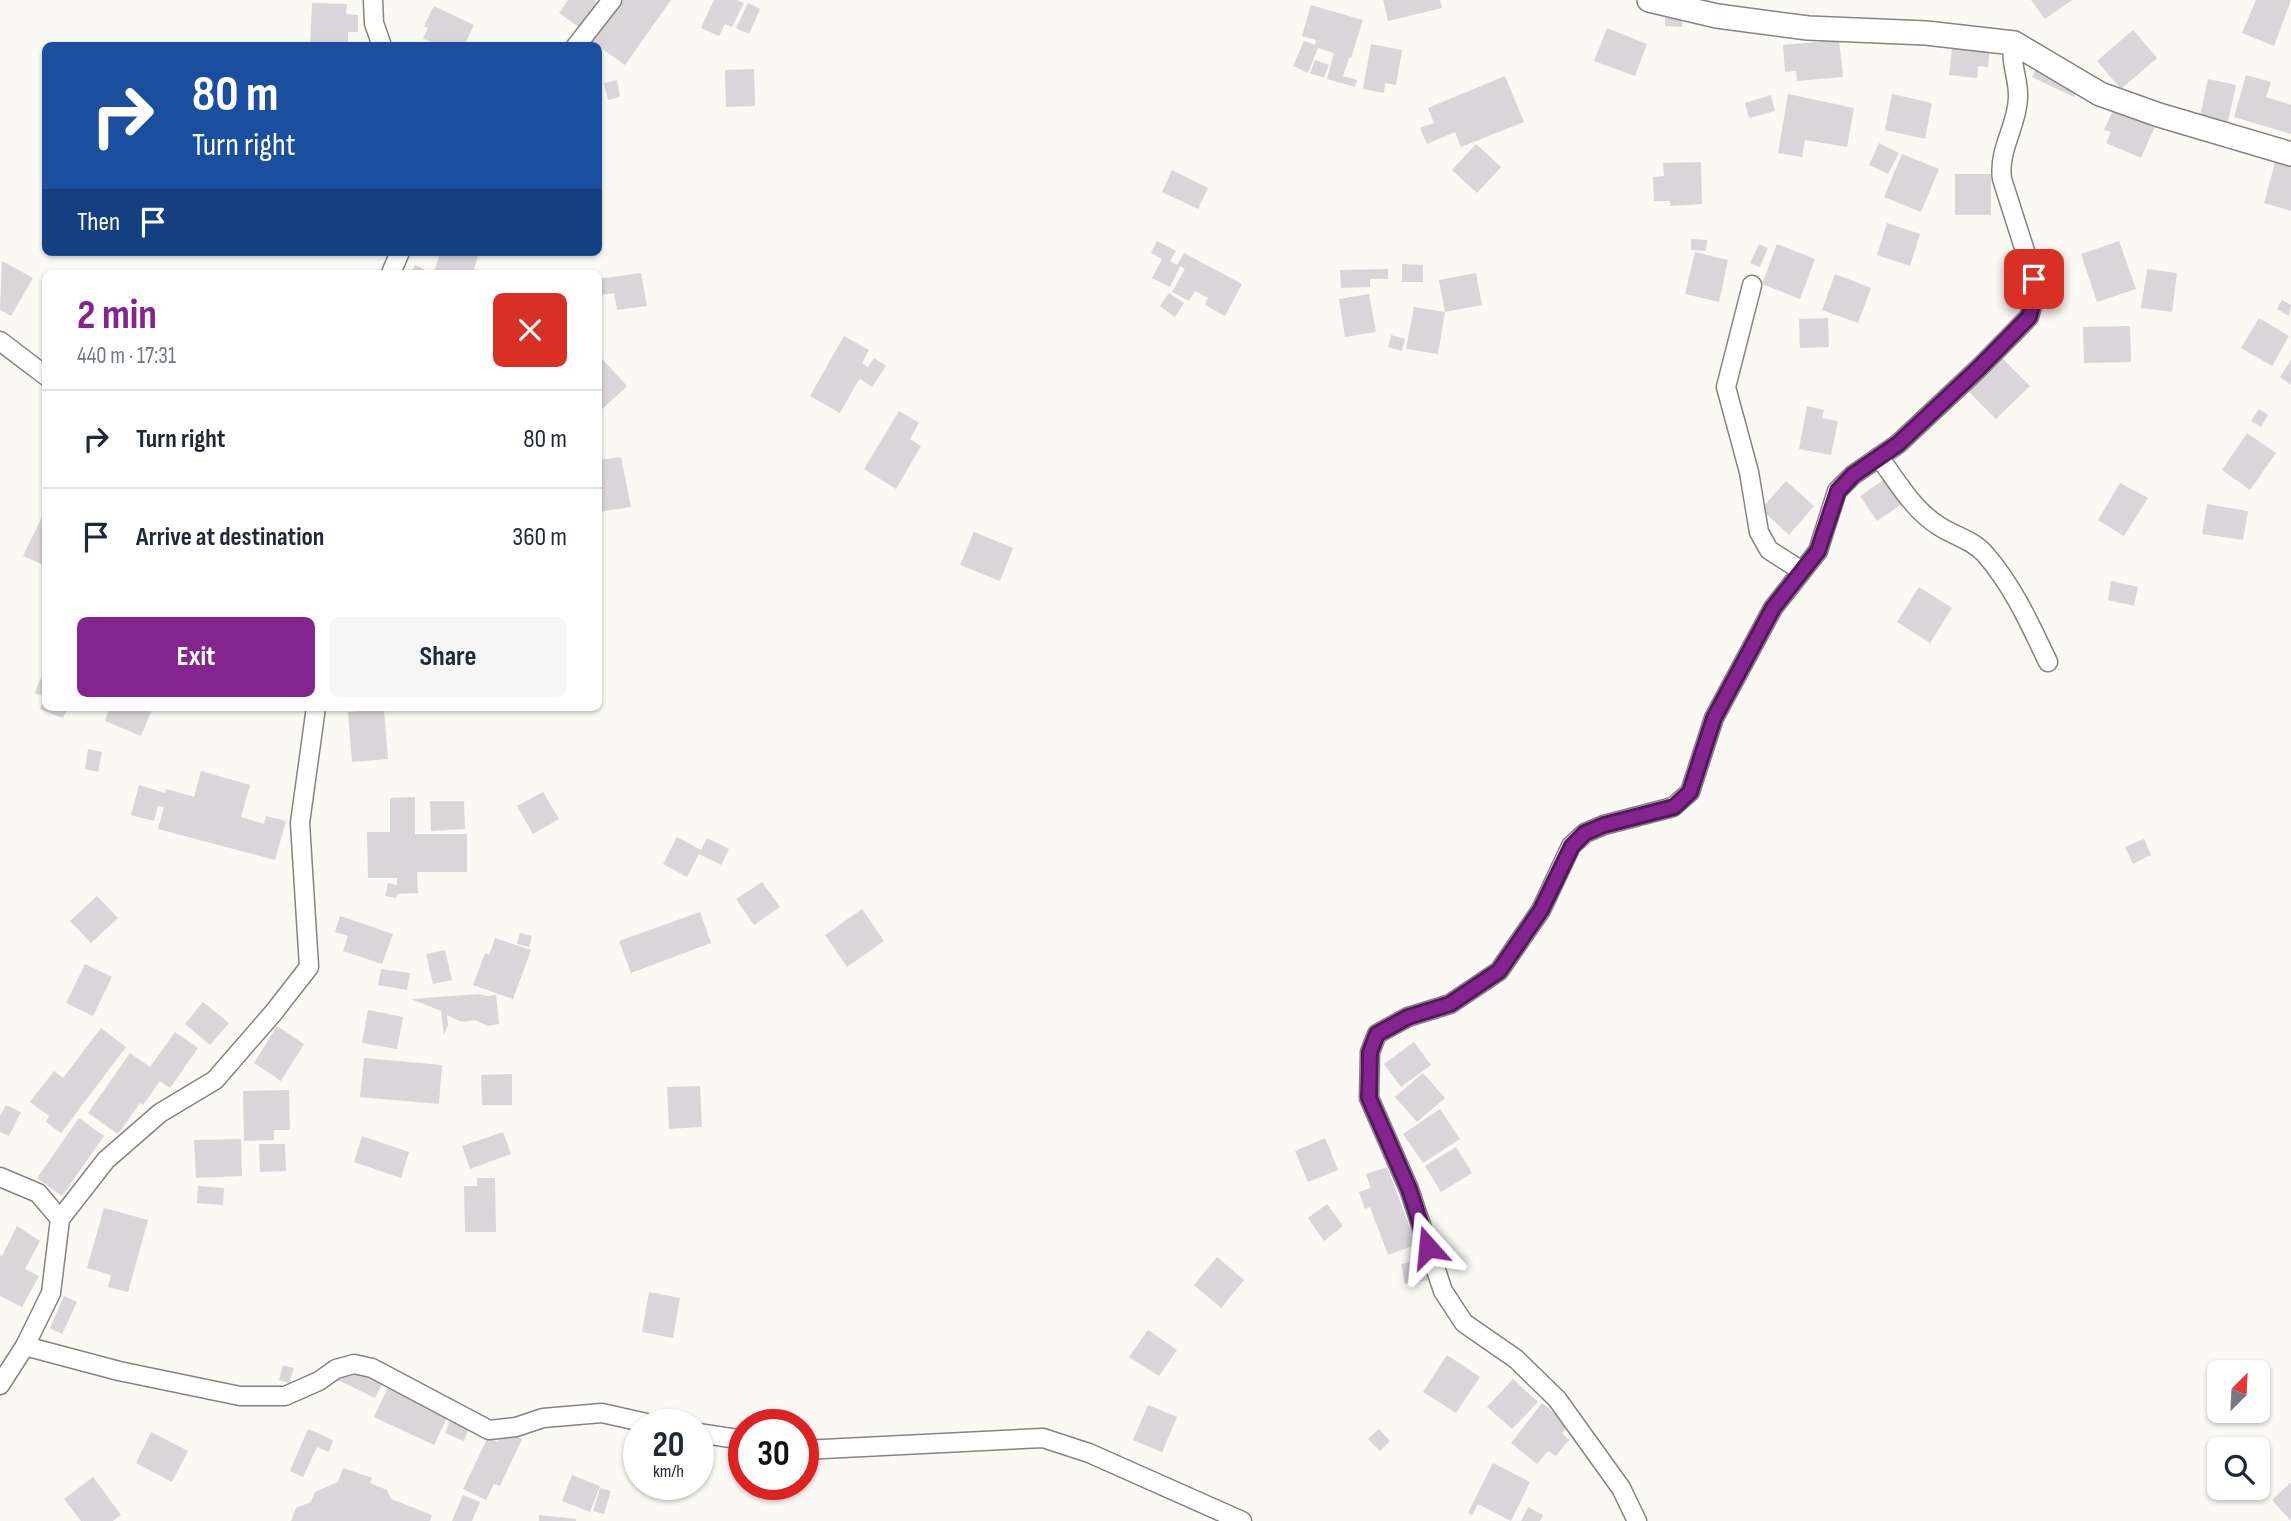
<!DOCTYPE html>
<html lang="en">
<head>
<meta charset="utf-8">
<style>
	body { margin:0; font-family:"Sofia Sans Condensed",sans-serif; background:#f6f6f7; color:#1f2937; height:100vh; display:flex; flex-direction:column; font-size:26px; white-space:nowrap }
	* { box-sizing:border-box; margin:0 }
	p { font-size:23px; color:#747a83 }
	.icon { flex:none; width:38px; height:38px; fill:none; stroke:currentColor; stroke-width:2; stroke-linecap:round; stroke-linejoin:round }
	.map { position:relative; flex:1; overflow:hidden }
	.sheet { position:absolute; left:42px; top:270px; width:560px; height:441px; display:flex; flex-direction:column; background:#fff; border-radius:10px; box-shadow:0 2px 5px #0004 }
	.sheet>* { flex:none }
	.banner { position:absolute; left:42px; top:42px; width:560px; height:214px; border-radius:10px; box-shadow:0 2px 5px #0004; background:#1a4fa0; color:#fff; overflow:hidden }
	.needle { width:46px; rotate:24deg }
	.tools { position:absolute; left:2207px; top:1360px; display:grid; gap:14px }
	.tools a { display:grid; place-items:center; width:63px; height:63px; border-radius:10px; background:#fff; box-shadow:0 2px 5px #0004; font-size:35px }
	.speed { position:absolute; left:623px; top:1409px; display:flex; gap:14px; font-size:35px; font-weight:700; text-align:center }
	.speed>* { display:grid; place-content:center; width:91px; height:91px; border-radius:50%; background:#fff; box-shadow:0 2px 5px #0004; line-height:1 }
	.speed small { font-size:18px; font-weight:400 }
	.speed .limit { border:10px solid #d22; background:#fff; color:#111 }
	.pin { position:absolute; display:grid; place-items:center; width:60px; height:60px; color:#fff; margin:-30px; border-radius:14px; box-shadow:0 4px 10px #0006 }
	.me { position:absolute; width:77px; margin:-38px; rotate:342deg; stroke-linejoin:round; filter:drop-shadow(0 0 5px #0008) }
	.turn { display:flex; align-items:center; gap:24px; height:147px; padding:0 35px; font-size:32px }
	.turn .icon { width:91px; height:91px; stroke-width:2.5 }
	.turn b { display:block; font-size:49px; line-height:60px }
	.then { display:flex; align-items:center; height:66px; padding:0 35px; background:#0003; gap:14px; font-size:26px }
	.round { display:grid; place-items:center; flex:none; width:74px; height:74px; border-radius:10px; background:#f6f6f7 }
	.overview { display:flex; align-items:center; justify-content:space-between; height:119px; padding:0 35px }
	h1 { font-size:42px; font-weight:700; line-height:52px; color:#84258f }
	.primary-button { display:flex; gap:14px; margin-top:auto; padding:14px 35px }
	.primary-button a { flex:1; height:80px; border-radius:10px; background:#84258f; color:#fff; font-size:28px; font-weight:700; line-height:80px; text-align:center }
	.primary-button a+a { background:#f6f6f7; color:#1f2937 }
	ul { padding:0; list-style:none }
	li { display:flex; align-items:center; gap:21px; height:98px; padding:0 35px; border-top:2px solid #e0e1e3 }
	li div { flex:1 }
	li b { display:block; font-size:26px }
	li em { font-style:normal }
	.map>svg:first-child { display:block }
	.building { fill:#d9d5d9 }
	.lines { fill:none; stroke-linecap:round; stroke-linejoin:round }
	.street-casing { stroke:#85847f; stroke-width:21 }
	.secondary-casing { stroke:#85847f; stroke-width:26 }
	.street { stroke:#fff; stroke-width:18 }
	.secondary { stroke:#fff; stroke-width:23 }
	.route-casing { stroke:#56185d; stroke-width:18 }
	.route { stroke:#84258f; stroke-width:12 }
</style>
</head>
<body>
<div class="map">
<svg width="2291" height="1521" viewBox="0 0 2291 1521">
	<rect width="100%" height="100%" fill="#faf9f4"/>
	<g class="building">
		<polygon points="568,0 594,0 601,5 583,30 559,13"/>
		<polygon points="620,0 671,0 625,65 591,41"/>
		<polygon points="714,0 737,0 744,3 732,27 725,24 719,36 701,28"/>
		<polygon points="1383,0 1440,0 1442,8 1388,21"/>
		<polygon points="2031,0 2072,0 2045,19"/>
		<polygon points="2256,0 2291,0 2274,46 2242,33"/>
		<polygon points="312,3 347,4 346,14 358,15 358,32 348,32 348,46 310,46"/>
		<polygon points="748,3 760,9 749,34 736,28"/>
		<polygon points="1311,5 1363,20 1351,58 1349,58 1343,76 1357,80 1355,87 1327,79 1334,53 1318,48 1308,73 1293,66 1304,41 1315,45 1316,40 1302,36"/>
		<polygon points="434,6 474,25 464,46 438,46 423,38 428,28 424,26"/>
		<polygon points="1665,12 1683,13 1682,27 1665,26"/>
		<polygon points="1607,28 1647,44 1635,76 1594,61"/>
		<polygon points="2133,30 2157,58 2121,89 2097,61"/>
		<polygon points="1954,31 1991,35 1988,67 1978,66 1977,78 1949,75"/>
		<polygon points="1839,40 1843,77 1797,81 1796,71 1785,72 1783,45"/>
		<polygon points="1371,44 1402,50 1396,85 1385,83 1384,93 1363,89"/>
		<polygon points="2045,52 2086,72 2074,97 2032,77"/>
		<polygon points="1315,60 1329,65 1324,78 1310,73"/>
		<polygon points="754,69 755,106 726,107 725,70"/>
		<polygon points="2246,75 2271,82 2266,97 2291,105 2291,134 2234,117"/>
		<polygon points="1505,76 1524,122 1461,147 1455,132 1427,144 1420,128 1434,123 1428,108"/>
		<polygon points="2208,79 2236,85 2228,122 2200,116"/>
		<polygon points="617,80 620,97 608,100 604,83"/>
		<polygon points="1788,94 1854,108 1847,147 1805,140 1802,157 1778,153"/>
		<polygon points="1892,94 1932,103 1925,139 1885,130"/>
		<polygon points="1771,95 1775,111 1749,118 1745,103"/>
		<polygon points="2114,108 2155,126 2141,158 2106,143 2111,132 2104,130"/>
		<polygon points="1879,143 1899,153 1888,174 1869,165"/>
		<polygon points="1476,144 1501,167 1477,193 1452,170"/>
		<polygon points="1902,154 1939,169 1921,212 1884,197"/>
		<polygon points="2276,159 2291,163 2291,211 2264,203"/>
		<polygon points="1701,162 1702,204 1670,206 1670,201 1654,201 1653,177 1664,176 1663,163"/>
		<polygon points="1172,170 1208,188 1198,209 1162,192"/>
		<rect x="1955" y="174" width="36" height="41"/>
		<polygon points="1887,223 1920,234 1910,266 1877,255"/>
		<polygon points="1691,239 1707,240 1706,251 1691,250"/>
		<polygon points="1157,241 1176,251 1170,261 1177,265 1184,253 1242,284 1225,316 1205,305 1208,298 1195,291 1189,301 1172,292 1185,269 1180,266 1170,287 1152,278 1162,259 1151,253"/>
		<polygon points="2119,241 2136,289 2097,302 2081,254"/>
		<polygon points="1759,244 1768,248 1760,267 1750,263"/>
		<polygon points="1777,244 1815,259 1800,299 1762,284"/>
		<polygon points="440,252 479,252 473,273 434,273"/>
		<polygon points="1695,252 1728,260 1719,302 1685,294"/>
		<polygon points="2,261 33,278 11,316 0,310"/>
		<polygon points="1402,264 1423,265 1423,282 1402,282"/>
		<polygon points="415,265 432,273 411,273"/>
		<polygon points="1388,269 1388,279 1370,279 1370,287 1341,288 1340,270"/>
		<polygon points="2147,269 2177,273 2172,312 2141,308"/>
		<polygon points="641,273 647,306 617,310 614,293 601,295 598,279"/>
		<polygon points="1476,273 1482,305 1445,312 1439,280"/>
		<polygon points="1835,274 1871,288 1858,323 1822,310"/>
		<polygon points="1169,293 1184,303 1175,317 1160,306"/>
		<polygon points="1369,294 1376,332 1345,337 1339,299"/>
		<polygon points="2282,300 2291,305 2289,316 2277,309"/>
		<polygon points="1414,307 1445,312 1438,354 1406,349"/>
		<polygon points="1828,318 1829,347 1800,348 1799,319"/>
		<polygon points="2259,318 2289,336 2272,366 2241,348"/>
		<polygon points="2130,326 2131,362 2084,363 2083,327"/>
		<polygon points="1391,335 1405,339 1402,351 1388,347"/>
		<polygon points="844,336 869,350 862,363 868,367 874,358 886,366 872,387 860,379 858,381 840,413 810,396"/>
		<polygon points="2002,358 2030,386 1996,419 1968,391"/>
		<polygon points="602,359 627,386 598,413 598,363"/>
		<polygon points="2291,360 2291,385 2280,377"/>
		<polygon points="1807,406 1824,410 1822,418 1838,421 1831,455 1799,449"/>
		<polygon points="2259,409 2268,415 2261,427 2251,421"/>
		<polygon points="899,411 919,423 910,439 921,446 896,489 864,469"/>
		<polygon points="2247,433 2276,453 2250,490 2222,470"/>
		<polygon points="621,457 631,507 598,512 598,460"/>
		<polygon points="1886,478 1902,504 1877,521 1860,496"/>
		<polygon points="1786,481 1814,506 1789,535 1761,509"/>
		<polygon points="2120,483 2148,498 2124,536 2098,520"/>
		<polygon points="2207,504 2248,511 2243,540 2202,534"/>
		<polygon points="43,515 46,516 46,566 23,556"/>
		<polygon points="974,532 1013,548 1000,581 960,565"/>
		<polygon points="2111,581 2138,587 2134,606 2108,600"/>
		<polygon points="1919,587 1952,608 1930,643 1897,622"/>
		<polygon points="45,667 46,707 68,707 63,718 40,709 45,697 35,693"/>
		<polygon points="110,707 153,707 141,736 105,721"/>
		<polygon points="384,709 388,759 352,762 348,712"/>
		<polygon points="88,749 102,752 98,772 85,769"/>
		<polygon points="201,771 250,785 241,817 264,824 266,816 286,821 275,860 158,829 164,807 158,806 154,821 131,815 139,785 165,793 166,789 194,797"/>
		<polygon points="543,792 559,819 533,834 517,806"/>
		<polygon points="415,797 415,834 467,834 467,872 417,872 418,893 397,894 396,898 385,896 388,883 397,885 397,878 368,878 367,832 390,832 390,798"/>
		<polygon points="430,801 464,801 465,829 431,831"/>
		<polygon points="677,837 701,850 707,838 729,849 721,865 699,854 687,877 663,864"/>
		<polygon points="2144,839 2151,855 2133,864 2125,847"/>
		<polygon points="762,882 780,907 754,925 736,899"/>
		<polygon points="97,896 118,918 91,943 70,921"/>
		<polygon points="862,909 884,941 847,967 825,935"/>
		<polygon points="700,912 711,943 631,973 619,941"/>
		<polygon points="340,916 393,934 382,964 343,951 348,936 335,932"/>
		<polygon points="520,933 532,936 529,947 517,944"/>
		<polygon points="495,938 531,950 513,999 473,985 485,953 489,955"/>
		<polygon points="445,950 452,980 433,984 426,954"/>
		<polygon points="85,964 112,977 93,1016 66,1003"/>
		<polygon points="381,969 410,973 407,990 378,985"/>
		<polygon points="479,994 486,996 496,995 499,1024 487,1026 475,1020 462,1022 447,1015 448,1025 444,1035 441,1011 411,999"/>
		<polygon points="203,1002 229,1023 210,1045 185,1024"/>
		<polygon points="368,1010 403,1017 397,1049 362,1043"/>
		<polygon points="277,1026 304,1044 281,1081 254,1063"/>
		<polygon points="101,1028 126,1047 61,1133 46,1122 49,1116 30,1102 54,1071 63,1078"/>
		<polygon points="175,1032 198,1048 170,1088 160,1081 143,1105 140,1103 118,1134 88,1113 130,1053 150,1067"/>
		<polygon points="1414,1042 1431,1065 1401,1087 1384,1064"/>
		<polygon points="364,1058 442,1065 439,1104 360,1097"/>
		<polygon points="1423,1073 1445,1098 1417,1122 1395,1097"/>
		<polygon points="512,1074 512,1105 482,1105 481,1075"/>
		<polygon points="700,1086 702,1127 669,1129 667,1087"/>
		<polygon points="289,1090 290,1130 274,1130 274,1140 244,1141 243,1091"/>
		<polygon points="6,1105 21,1112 9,1136 0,1132 0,1116"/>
		<polygon points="1440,1109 1460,1139 1423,1163 1403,1134"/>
		<polygon points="79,1118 104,1136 62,1196 37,1178"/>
		<polygon points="503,1132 511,1154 470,1169 462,1146"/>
		<polygon points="362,1136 409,1152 401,1178 354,1162"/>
		<polygon points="1325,1138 1338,1170 1308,1182 1295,1151"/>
		<polygon points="241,1139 242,1176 196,1178 194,1140"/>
		<polygon points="259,1144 285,1144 286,1171 260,1172"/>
		<polygon points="1456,1147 1472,1173 1441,1192 1425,1166"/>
		<polygon points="1387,1167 1410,1228 1415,1226 1421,1243 1388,1255 1370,1207 1365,1209 1359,1192 1371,1188 1366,1174"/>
		<polygon points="477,1178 495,1178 496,1232 465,1232 464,1186 477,1186"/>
		<polygon points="198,1186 224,1188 223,1205 197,1203"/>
		<polygon points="1327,1204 1343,1226 1324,1241 1308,1218"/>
		<polygon points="104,1208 148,1220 128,1292 108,1287 111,1275 87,1268"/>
		<polygon points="17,1226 40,1241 25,1269 39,1276 22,1307 0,1296 0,1255 2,1256"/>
		<polygon points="1217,1257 1244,1280 1221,1308 1194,1285"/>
		<polygon points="1424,1259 1428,1280 1405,1284 1401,1264"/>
		<polygon points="649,1292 680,1298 673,1338 642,1332"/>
		<polygon points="64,1296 77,1302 62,1334 50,1328"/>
		<polygon points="1148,1330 1177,1350 1159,1376 1129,1357"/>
		<polygon points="1447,1355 1480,1377 1456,1413 1423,1392"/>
		<polygon points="283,1365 294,1368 289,1383 279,1380"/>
		<polygon points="345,1367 382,1384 375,1398 338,1380"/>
		<polygon points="1513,1379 1538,1402 1512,1429 1487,1407"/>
		<polygon points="391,1381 451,1409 434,1445 374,1417"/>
		<polygon points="1542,1403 1569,1425 1562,1433 1569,1440 1556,1456 1548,1451 1537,1464 1511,1443"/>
		<polygon points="1148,1405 1177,1417 1162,1452 1133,1440"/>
		<polygon points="451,1419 470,1426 464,1441 445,1433"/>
		<polygon points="308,1429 333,1440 329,1452 317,1447 303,1477 290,1471"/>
		<polygon points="1379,1429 1390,1441 1380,1451 1368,1439"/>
		<polygon points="504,1430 522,1439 500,1486 494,1484 486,1500 463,1489 488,1437 498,1442"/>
		<polygon points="151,1432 188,1451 172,1482 136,1463"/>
		<polygon points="1493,1463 1530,1482 1511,1521 1478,1504 1472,1515 1468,1513"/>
		<polygon points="343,1468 372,1478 370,1483 387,1490 391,1499 432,1515 430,1521 291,1521 296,1508 311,1502 315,1492 338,1482"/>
		<polygon points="572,1475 600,1486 590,1512 562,1501"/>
		<polygon points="93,1477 121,1515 113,1521 81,1521 64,1499"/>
		<polygon points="2291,1482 2291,1521 2272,1500"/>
		<polygon points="600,1488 611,1491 604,1514 593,1511"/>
		<polygon points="463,1495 480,1502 472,1521 452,1521"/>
		<polygon points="1528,1507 1543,1515 1540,1521 1521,1521"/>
		<polygon points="539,1515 576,1519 576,1521 539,1521"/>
	</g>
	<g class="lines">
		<g class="street-casing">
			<g id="street">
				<polyline points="373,0 374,23 382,46"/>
				<polyline points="576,46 612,0"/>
				<polyline points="391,273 400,252"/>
				<polyline points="1752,285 1726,387 1749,472 1759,532 1769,550 1802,571"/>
				<polyline points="0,341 46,376"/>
				<path d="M1879,457c18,24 34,53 60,69 15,10 34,14 46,28 28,32 45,70 63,108"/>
				<polyline points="0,1177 38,1193 60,1219"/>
				<polyline points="25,1346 119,1371 240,1396 285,1396 319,1381 336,1369 354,1364 372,1368 489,1430 516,1427 543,1418 602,1413 651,1424"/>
				<polyline points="0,1385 25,1346 51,1293 60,1219 106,1160 160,1113 215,1080 274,1012 309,967 300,823 316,707"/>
				<polyline points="698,1433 744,1440"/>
				<polyline points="803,1450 1043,1438 1089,1453 1242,1521"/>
				<path d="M1637,1521l-16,-33 -64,-89 -41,-40 -52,-36 -21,-32 -34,-102 -40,-91 1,-46 7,-18 31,-17 42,-13 49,-33 42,-61 30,-64 14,-13 19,-8 69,-18 17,-15 24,-74 59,-110 45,-57 19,-60 16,-16 45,-31 81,-76 50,-51 6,-22 -1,-16 -32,-100c-4,-30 15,-52 16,-81 1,-19 -9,-37 -4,-55"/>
			</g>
		</g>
		<g class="secondary-casing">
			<polyline id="secondary" points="1649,0 1717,16 1808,28 1926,33 2014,43 2100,94 2159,115 2291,154"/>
		</g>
		<use href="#street" class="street"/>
		<use href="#secondary" class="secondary"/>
	</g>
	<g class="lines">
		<g class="route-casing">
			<polyline id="route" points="1428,1247 1409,1189 1369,1098 1370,1052 1377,1034 1408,1017 1450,1004 1499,971 1541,910 1572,846 1585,833 1604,825 1674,807 1690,792 1714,718 1773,608 1818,551 1838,491 1853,475 1898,444 1979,368 2029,317 2035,295 2034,279"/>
		</g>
		<use href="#route" class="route"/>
	</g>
</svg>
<div class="tools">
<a><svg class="needle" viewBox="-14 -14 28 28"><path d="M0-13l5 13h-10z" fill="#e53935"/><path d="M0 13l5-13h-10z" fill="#747a83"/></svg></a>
<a><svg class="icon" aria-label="search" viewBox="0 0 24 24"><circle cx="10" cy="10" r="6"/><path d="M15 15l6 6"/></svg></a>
</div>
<div class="speed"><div>20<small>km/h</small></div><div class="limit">30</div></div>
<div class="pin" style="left:2034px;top:279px;background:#d93025"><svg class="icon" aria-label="arrive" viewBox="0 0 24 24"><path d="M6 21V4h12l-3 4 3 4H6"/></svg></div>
<svg class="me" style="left:1428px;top:1247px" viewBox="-20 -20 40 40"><path d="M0-17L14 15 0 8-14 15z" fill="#84258f" stroke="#fff" stroke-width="4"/></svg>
<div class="banner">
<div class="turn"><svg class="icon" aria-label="right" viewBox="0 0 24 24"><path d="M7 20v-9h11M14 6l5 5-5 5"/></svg><div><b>80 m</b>Turn right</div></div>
<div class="then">Then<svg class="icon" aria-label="arrive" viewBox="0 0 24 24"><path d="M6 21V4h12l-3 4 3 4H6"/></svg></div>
</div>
<section class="sheet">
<div class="overview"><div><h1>2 min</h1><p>440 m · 17:31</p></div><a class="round" style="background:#d93025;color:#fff"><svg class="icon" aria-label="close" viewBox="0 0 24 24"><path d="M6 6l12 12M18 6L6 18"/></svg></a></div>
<ul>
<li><svg class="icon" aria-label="right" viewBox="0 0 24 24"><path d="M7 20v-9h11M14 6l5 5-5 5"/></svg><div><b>Turn right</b></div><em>80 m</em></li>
<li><svg class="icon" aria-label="arrive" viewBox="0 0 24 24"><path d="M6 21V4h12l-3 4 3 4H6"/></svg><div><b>Arrive at destination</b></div><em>360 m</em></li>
</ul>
<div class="primary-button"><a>Exit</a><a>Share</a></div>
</section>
</div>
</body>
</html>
